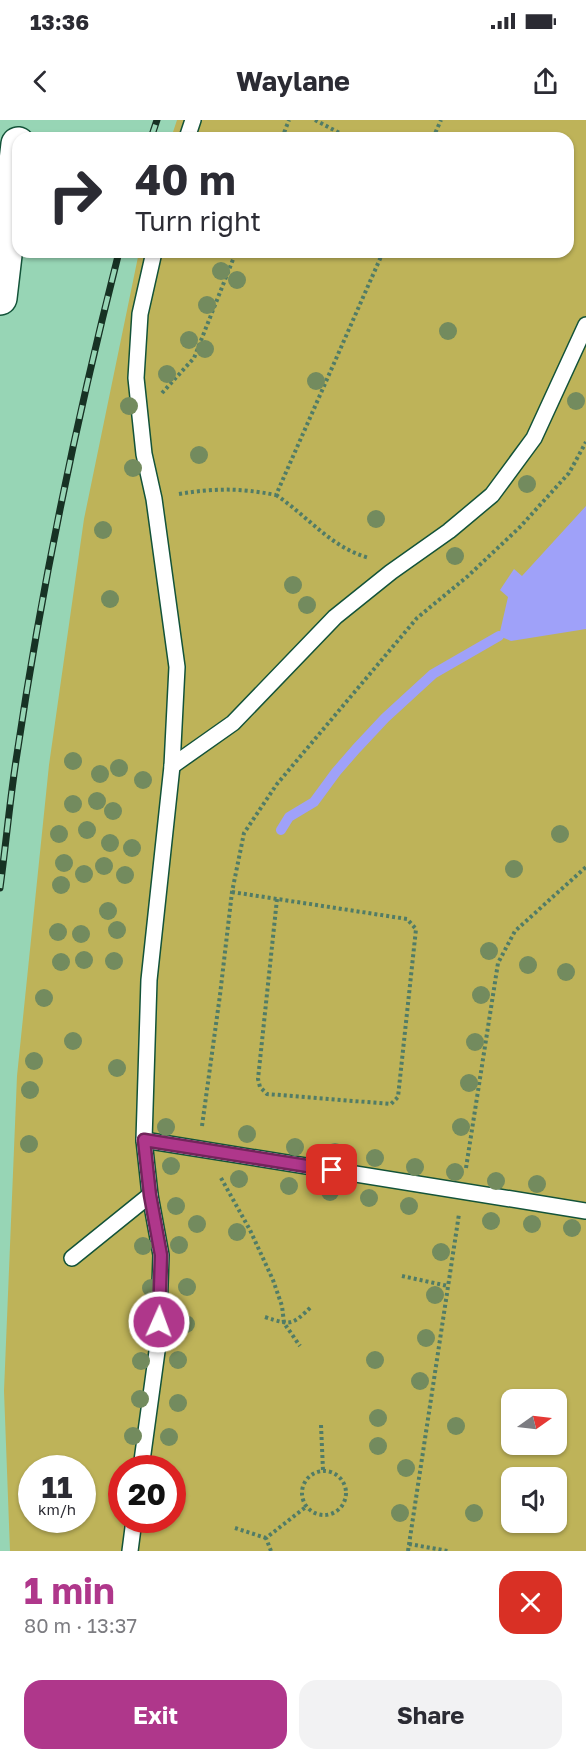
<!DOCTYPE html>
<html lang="en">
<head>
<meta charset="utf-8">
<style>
	body { margin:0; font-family:"Golos Text",sans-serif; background:#f2f2f3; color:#2b2b33; height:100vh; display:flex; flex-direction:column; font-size:22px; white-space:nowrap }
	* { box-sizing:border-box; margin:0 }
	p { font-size:20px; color:#7c7c81 }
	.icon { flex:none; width:33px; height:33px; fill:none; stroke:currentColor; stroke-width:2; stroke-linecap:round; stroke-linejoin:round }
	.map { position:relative; height:1431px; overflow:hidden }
	.drawer { display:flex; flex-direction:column; background:#fff; flex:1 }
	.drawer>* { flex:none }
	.guide { position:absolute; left:12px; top:12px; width:562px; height:126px; border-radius:18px; box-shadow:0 2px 4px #0004; background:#fff; color:#2b2b33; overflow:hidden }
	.needle { width:39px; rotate:76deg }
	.fabs { position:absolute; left:501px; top:1269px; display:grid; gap:12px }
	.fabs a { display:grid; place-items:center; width:66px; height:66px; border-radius:12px; background:#fff; box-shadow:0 2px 4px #0004; font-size:30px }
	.speed { position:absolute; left:18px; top:1335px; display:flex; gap:12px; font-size:30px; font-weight:700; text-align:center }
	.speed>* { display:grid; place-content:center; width:78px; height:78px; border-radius:50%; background:#fff; box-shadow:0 2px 4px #0004; line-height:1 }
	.speed small { font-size:15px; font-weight:400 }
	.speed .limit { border:9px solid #d22; background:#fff; color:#111 }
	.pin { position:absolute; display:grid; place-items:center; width:51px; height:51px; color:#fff; margin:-26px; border-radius:12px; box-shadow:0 3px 9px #0006 }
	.me { position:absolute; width:66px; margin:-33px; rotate:2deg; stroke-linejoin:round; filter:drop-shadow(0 0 4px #0008) }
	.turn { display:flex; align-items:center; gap:21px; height:126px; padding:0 24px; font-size:27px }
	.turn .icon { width:78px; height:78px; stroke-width:2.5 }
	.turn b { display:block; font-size:42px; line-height:51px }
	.round { display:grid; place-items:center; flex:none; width:63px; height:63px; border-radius:18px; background:#f2f2f3 }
	.overview { display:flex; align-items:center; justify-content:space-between; height:102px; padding:0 24px }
	h1 { font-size:36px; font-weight:700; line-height:45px; color:#af378b }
	.button { display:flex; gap:12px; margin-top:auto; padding:12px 24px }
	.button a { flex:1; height:69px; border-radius:18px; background:#af378b; color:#fff; font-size:24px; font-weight:700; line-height:69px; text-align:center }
	.button a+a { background:#f2f2f3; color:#2b2b33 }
	.status { display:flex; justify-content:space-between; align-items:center; height:42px; padding:0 30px; background:#fff; direction:ltr }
	.status svg { height:16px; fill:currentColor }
	header { display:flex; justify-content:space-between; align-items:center; height:78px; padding:0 24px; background:#fff; font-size:27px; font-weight:700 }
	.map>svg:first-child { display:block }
	.green { fill:#beb359; fill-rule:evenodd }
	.water { fill:#9fa1f9 }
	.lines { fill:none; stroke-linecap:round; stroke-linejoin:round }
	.stream { stroke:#9fa1f9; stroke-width:10 }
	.lane-casing { stroke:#135339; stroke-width:18 }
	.secondary-casing { stroke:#135339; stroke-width:36 }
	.path { stroke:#517c66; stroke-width:4; stroke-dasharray:3 3; stroke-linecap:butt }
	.lane { stroke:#fff; stroke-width:15 }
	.secondary { stroke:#fff; stroke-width:33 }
	.rail-casing { stroke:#173224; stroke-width:7 }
	.rail { stroke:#97d5b5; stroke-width:4.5; stroke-dasharray:14; stroke-linecap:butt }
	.tree { fill:#738b5e }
	.route-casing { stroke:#72245a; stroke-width:15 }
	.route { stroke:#af378b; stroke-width:10 }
</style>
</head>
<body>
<div class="status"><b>13:36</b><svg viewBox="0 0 49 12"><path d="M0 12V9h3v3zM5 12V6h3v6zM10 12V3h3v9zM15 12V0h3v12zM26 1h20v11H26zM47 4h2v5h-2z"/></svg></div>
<header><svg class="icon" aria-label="back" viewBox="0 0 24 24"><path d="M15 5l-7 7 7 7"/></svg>Waylane<svg class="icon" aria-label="share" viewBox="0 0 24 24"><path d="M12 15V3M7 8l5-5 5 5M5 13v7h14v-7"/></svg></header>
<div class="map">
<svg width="586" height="1431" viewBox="0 0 586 1431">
	<rect width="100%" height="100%" fill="#97d5b5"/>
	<path class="green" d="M177,0h409v1431h-576l-6,-160 13,-315 32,-311 35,-246 55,-267h429v-114h-397zM512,1280h44v44h-44zM32,1348h50v52h-50zM122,1348h50v52h-50zM512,1358h44v44h-44z"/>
	<polygon class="water" points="586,386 586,509 511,521 499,516 508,477 500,470 514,449 522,456"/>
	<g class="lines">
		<polyline class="stream" points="281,710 289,697 314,682 336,652 356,629 385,598 433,554 499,516"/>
		<g class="lane-casing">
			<g id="lane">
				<polyline points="187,18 193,0"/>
				<polyline points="172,646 233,603 335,497 391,452 449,411 492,375 534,318 586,205"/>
				<polyline points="144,1020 586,1091"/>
				<polyline points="72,1138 150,1075 144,1020 149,860 172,646 177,547 154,379 144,334 136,258 140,194 154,132"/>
				<polyline points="141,1348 158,1224 161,1135 150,1075"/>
				<polyline points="130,1431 134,1400"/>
			</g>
		</g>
		<g class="secondary-casing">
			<polyline id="secondary" points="0,178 18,24"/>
		</g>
		<g class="path">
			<polyline points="315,0 349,18"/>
			<polyline points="282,18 289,0"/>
			<polyline points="433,18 441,0"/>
			<polyline points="162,273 194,238 236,132"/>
			<path d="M179,374c36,-6 61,-6 97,1l107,-243"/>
			<path d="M276,375c33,22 54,52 93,63"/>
			<polyline points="232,772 407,799 416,809 398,977 391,984 267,974 260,967 258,959 277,779"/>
			<polyline points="202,1006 220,875 232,772 244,713 277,664 417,498 468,456 520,407 569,353 586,322"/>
			<polyline points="466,1048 498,843 515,811 586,747"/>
			<polyline points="221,1058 250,1110 273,1160 282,1186 284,1203 300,1226"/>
			<polyline points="402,1156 448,1166"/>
			<path d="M265,1197c27,9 27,8 47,-11"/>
			<polyline points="321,1305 323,1350"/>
			<circle cx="324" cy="1373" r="22"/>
			<polyline points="172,1378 181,1383"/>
			<polyline points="235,1408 266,1418"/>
			<polyline points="409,1424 448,1431"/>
			<polyline points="271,1431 266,1418 307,1386"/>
			<polyline points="408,1431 459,1094"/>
		</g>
		<use href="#lane" class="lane"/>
		<use href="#secondary" class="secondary"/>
		<g class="rail-casing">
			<g id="rail">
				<polyline points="151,18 157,0"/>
				<path d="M0,768c6,-44 10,-90 17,-134 25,-169 60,-337 102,-502"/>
			</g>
		</g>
		<use href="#rail" class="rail"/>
	</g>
	<g class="tree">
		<circle cx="221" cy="151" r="9"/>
		<circle cx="237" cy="160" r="9"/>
		<circle cx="207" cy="185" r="9"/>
		<circle cx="448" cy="211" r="9"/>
		<circle cx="189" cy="220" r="9"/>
		<circle cx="205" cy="229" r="9"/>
		<circle cx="167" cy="254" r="9"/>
		<circle cx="316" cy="261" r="9"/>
		<circle cx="576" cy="281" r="9"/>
		<circle cx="129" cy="286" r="9"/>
		<circle cx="199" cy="335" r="9"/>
		<circle cx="133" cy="348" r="9"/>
		<circle cx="527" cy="364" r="9"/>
		<circle cx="376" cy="399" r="9"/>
		<circle cx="103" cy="410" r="9"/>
		<circle cx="455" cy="436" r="9"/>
		<circle cx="293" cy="465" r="9"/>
		<circle cx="110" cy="479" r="9"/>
		<circle cx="307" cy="485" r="9"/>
		<circle cx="73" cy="641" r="9"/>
		<circle cx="119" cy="648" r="9"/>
		<circle cx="100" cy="654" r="9"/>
		<circle cx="143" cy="660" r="9"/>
		<circle cx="97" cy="681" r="9"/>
		<circle cx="73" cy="684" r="9"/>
		<circle cx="113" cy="691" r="9"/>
		<circle cx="87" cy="710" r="9"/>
		<circle cx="59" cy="714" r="9"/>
		<circle cx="560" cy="714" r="9"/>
		<circle cx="110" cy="723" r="9"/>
		<circle cx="132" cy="728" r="9"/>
		<circle cx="64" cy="743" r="9"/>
		<circle cx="104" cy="746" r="9"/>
		<circle cx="514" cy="749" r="9"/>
		<circle cx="84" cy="754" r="9"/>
		<circle cx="125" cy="755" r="9"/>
		<circle cx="61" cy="765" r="9"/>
		<circle cx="108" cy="791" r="9"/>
		<circle cx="117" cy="810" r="9"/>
		<circle cx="58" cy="812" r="9"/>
		<circle cx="81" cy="814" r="9"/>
		<circle cx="489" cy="831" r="9"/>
		<circle cx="84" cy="840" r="9"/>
		<circle cx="114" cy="841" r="9"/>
		<circle cx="61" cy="842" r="9"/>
		<circle cx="528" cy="845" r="9"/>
		<circle cx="566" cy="852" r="9"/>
		<circle cx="481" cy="875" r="9"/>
		<circle cx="44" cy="878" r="9"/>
		<circle cx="73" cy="921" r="9"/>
		<circle cx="475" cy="922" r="9"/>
		<circle cx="34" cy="941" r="9"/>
		<circle cx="117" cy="948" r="9"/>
		<circle cx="469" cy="963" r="9"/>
		<circle cx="30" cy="970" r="9"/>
		<circle cx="166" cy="1007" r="9"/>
		<circle cx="461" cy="1007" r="9"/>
		<circle cx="247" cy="1014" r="9"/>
		<circle cx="29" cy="1024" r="9"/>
		<circle cx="295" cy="1027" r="9"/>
		<circle cx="335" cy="1032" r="9"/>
		<circle cx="375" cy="1038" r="9"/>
		<circle cx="171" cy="1046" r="9"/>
		<circle cx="415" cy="1047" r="9"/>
		<circle cx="455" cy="1052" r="9"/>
		<circle cx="239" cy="1059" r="9"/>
		<circle cx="496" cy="1061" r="9"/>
		<circle cx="537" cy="1064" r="9"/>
		<circle cx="289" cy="1066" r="9"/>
		<circle cx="330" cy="1072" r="9"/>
		<circle cx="369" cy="1078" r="9"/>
		<circle cx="176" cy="1086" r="9"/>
		<circle cx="409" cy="1086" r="9"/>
		<circle cx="491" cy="1101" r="9"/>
		<circle cx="197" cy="1104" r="9"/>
		<circle cx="532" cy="1104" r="9"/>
		<circle cx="572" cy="1108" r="9"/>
		<circle cx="237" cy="1112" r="9"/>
		<circle cx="179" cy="1125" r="9"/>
		<circle cx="143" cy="1126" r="9"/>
		<circle cx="441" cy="1132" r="9"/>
		<circle cx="187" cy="1167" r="9"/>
		<circle cx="151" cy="1168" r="9"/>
		<circle cx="435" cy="1175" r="9"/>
		<circle cx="186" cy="1204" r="9"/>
		<circle cx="150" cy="1205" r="9"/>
		<circle cx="426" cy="1218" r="9"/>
		<circle cx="178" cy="1240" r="9"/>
		<circle cx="375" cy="1240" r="9"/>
		<circle cx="141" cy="1241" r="9"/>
		<circle cx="420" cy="1261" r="9"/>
		<circle cx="140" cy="1279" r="9"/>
		<circle cx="178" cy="1283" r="9"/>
		<circle cx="378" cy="1298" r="9"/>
		<circle cx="456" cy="1306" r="9"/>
		<circle cx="133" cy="1316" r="9"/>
		<circle cx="169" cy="1317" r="9"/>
		<circle cx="378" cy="1326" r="9"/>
		<circle cx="406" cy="1348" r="9"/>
		<circle cx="400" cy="1393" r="9"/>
		<circle cx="474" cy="1393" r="9"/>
	</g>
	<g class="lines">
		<g class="route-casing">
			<polyline id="route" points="159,1202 161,1135 150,1075 144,1020 332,1050"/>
		</g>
		<use href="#route" class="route"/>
	</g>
</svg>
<div class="fabs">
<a><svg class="needle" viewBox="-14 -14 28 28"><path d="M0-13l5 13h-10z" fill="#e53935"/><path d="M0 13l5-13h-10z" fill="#7c7c81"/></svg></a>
<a><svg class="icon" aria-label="sound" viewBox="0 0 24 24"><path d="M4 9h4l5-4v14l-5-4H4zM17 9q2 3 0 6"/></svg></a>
</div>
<div class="speed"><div>11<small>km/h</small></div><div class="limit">20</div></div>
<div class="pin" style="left:332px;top:1050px;background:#d93025"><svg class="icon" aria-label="arrive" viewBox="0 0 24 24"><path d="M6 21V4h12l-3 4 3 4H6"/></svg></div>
<svg class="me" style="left:159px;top:1202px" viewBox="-20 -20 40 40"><circle r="17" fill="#af378b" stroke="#fff" stroke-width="3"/><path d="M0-11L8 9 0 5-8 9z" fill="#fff"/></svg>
<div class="guide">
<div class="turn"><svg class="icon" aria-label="right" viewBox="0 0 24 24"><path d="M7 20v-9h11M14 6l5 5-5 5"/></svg><div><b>40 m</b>Turn right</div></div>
</div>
</div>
<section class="drawer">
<div class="overview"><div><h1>1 min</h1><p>80 m · 13:37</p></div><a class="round" style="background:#d93025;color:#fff"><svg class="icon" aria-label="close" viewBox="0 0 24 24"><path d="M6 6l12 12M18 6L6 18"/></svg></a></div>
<div class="button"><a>Exit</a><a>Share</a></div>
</section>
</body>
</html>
